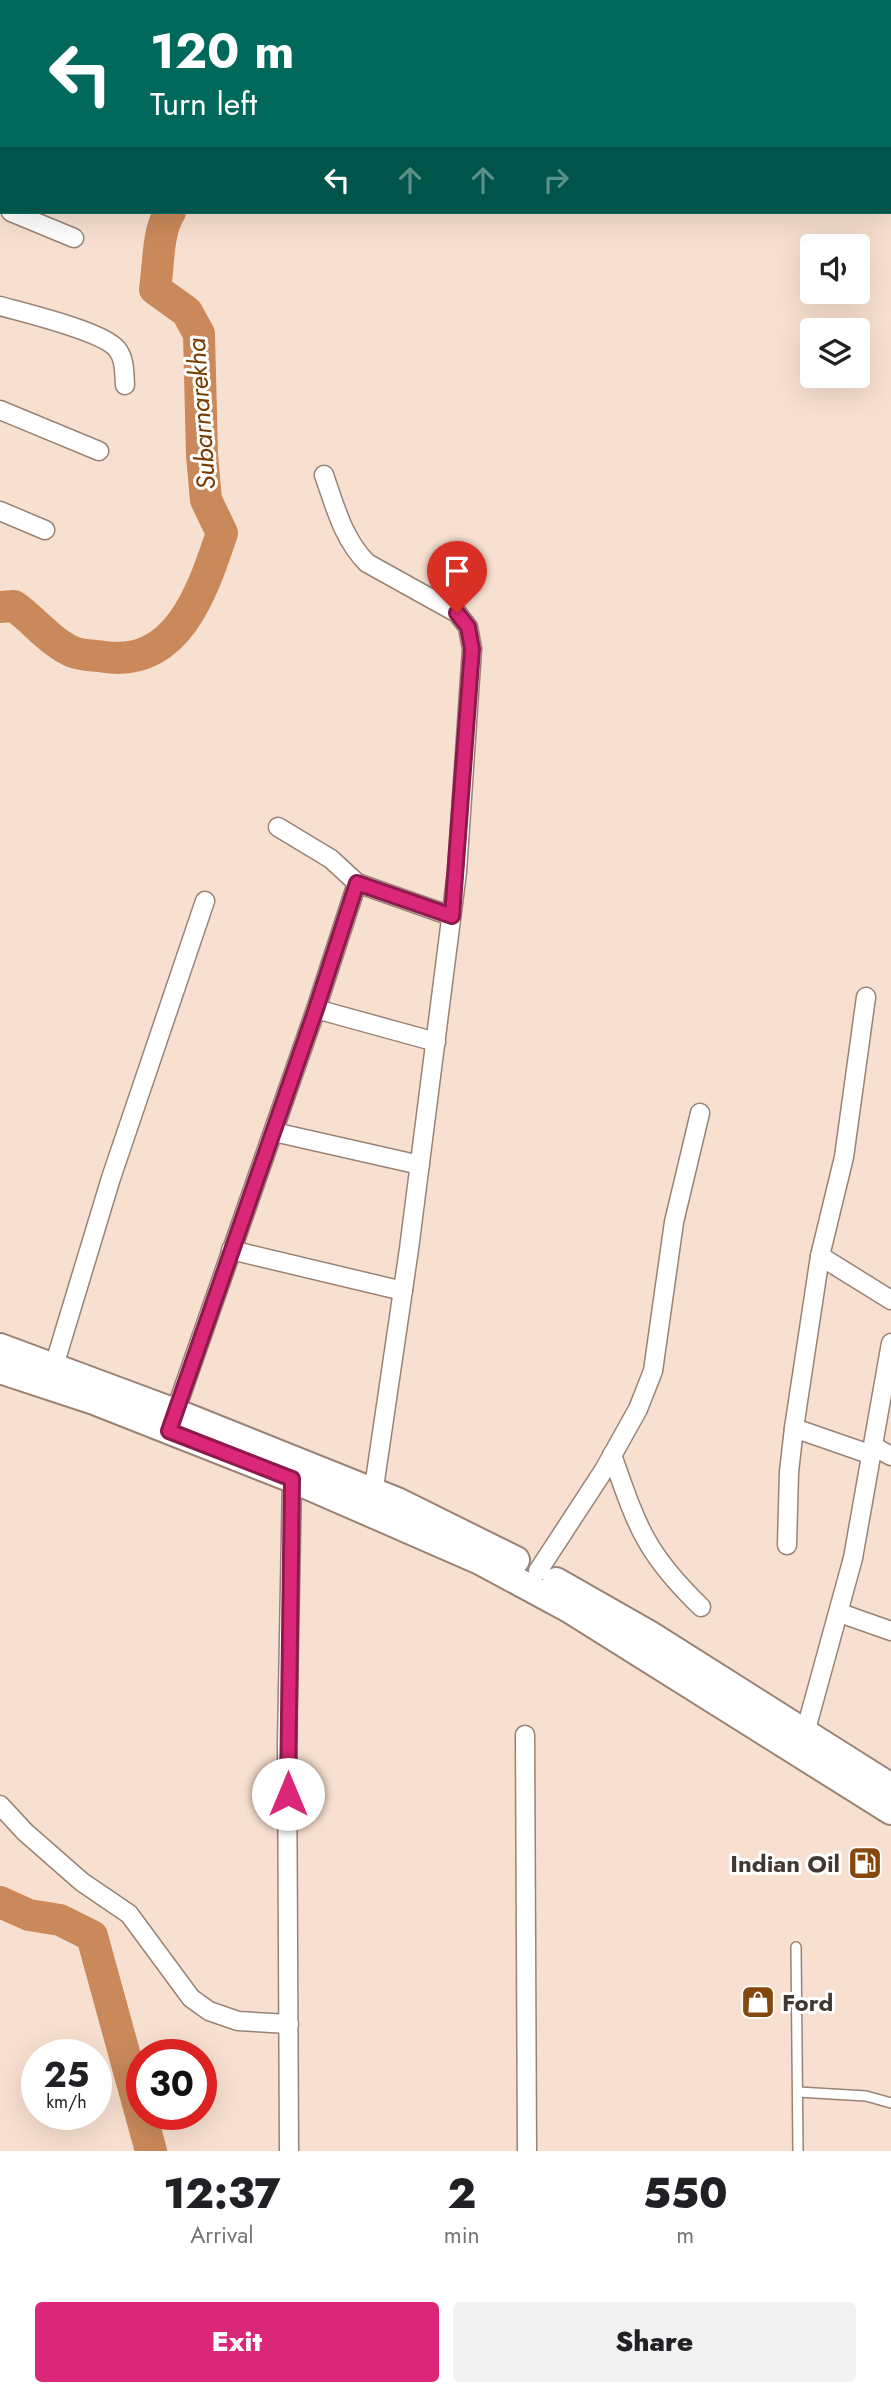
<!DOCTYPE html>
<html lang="en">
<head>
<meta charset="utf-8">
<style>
	body { margin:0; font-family:Jost,sans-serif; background:#f2f2f2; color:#202124; height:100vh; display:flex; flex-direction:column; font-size:26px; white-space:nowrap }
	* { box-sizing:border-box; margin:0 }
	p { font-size:23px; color:#757577 }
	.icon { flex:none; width:38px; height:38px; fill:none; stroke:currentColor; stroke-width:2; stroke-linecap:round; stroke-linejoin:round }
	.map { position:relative; height:2151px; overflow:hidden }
	.side { display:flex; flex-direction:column; background:#fff; flex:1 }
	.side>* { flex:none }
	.banner { position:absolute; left:0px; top:0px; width:892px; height:214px; box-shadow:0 7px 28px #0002; background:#00695c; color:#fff; overflow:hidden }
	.controls { position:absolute; left:800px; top:234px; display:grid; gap:14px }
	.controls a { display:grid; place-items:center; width:70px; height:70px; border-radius:7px; background:#fff; box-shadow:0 7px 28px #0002; font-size:35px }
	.speed { position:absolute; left:21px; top:2039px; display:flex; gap:14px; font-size:35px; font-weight:700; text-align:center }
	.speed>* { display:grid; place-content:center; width:91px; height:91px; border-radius:50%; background:#fff; box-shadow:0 7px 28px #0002; line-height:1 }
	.speed small { font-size:18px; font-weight:400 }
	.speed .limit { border:10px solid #d22; background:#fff; color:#111 }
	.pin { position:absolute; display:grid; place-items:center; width:60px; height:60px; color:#fff; margin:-72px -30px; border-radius:50% 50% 50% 0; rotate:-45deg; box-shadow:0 0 7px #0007 }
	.pin .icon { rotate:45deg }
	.me { position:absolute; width:77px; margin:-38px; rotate:0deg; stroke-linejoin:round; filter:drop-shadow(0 0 5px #0008) }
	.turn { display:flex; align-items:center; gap:24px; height:147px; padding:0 35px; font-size:32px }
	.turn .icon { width:91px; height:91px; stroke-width:2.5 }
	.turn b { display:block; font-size:49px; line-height:60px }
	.lanes { display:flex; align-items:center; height:66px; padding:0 35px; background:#0003; justify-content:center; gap:35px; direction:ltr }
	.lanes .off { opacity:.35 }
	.eta { display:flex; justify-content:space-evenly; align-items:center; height:119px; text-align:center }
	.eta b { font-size:42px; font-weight:800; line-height:49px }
	.primary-button { display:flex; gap:14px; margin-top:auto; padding:14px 35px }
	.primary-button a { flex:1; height:80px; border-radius:7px; background:#db2777; color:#fff; font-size:28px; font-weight:800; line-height:80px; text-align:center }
	.primary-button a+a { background:#f2f2f2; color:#202124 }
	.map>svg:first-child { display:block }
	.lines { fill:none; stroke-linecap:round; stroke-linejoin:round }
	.river { stroke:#ca895a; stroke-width:32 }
	.lane-casing { stroke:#998375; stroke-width:12 }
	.street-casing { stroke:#998375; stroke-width:21 }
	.secondary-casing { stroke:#998375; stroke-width:30 }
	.lane { stroke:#fff; stroke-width:9 }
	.street { stroke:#fff; stroke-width:18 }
	.secondary { stroke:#fff; stroke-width:26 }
	.route-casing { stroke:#8e194d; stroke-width:18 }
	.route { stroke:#db2777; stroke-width:12 }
	.labels { text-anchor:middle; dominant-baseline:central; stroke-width:6; stroke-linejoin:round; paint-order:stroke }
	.poi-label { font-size:24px; font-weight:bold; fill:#413832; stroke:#fff; text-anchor:end }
	.water-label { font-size:26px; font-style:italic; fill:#783c00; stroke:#fff }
</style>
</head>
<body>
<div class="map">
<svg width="891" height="2151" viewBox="0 0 891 2151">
	<rect width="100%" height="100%" fill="#f8e0d0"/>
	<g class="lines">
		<g class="river">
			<polyline points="193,0 193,2"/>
			<path d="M0,607l14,-1c20,14 36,36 59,46 10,4 22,3 32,5 74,10 98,-68 117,-124l-16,-33 -4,-45 -3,-121 -12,-22 -32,-23c4,-25 2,-57 15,-77"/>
			<polyline points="0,1902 29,1915 60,1920 92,1936 151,2151"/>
		</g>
		<g class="lane-casing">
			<g id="lane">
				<polyline points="796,1947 798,2151"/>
				<polyline points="798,2092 866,2096 891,2103"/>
			</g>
		</g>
		<g class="street-casing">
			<g id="street">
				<polyline points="0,108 2,109"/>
				<polyline points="11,212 74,238"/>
				<path d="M0,306c25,7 102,25 117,43 8,10 7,23 8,36"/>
				<polyline points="0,410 99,451"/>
				<path d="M324,475c11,31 19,64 43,88l90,50 11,14 4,22 -15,223 -48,377 -37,252"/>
				<polyline points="0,511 45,530"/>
				<polyline points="278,827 331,859 357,883 451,916"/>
				<polyline points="316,1009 436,1042"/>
				<polyline points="274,1132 420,1165"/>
				<polyline points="231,1250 403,1291"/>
				<polyline points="820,1256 891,1300"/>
				<polyline points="54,1366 111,1178 205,901"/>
				<polyline points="172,1421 316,1009 357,883"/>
				<polyline points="794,1428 872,1455"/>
				<polyline points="873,1446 891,1456"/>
				<path d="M612,1455c25,71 33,98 89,152"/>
				<polyline points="787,1545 789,1472 794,1428 820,1256 844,1157 866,997"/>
				<polyline points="538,1571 604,1470 638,1409 653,1371 674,1222 700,1113"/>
				<polyline points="840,1613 891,1631"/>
				<polyline points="525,1735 527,2151"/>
				<polyline points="799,1742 805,1733 853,1558 891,1343"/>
				<polyline points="0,1805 25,1832 82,1882 129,1914 191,1998 209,2011 238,2021 289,2024"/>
				<polyline points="289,2151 287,1743 292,1479"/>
			</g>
		</g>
		<g class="secondary-casing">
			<g id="secondary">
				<polyline points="0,1347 175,1412 397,1501 516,1560"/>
				<polyline points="0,1370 94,1401 292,1479 480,1561 569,1609 891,1811"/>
				<polyline points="556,1581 649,1634 891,1787"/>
			</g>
		</g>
		<use href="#lane" class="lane"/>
		<use href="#street" class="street"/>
		<use href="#secondary" class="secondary"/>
	</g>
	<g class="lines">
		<g class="route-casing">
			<polyline id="route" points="288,1794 292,1479 169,1431 316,1009 357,883 452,916 472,649 468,627 457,613"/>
		</g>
		<use href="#route" class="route"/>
	</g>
	<defs>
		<g id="fuel-square" transform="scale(1.75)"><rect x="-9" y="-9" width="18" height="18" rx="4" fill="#86470c" stroke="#fff"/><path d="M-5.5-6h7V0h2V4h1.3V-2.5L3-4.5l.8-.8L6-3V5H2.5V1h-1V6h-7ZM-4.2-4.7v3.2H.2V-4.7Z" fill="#fff"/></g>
		<g id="shop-square" transform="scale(1.75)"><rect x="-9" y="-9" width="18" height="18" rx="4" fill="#86470c" stroke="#fff"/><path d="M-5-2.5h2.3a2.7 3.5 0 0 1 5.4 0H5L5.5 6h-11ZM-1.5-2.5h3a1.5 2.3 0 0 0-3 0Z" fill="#fff"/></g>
	</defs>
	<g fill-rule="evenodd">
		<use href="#fuel-square" x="865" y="1863"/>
		<use href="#shop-square" x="758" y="2002"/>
	</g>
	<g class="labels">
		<g class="poi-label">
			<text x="840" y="1863">Indian Oil</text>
			<text x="782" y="2002" text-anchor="start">Ford</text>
		</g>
		<g class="water-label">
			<text transform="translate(201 414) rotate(-94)">Subarnarekha</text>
		</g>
	</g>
</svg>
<div class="controls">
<a><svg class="icon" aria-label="sound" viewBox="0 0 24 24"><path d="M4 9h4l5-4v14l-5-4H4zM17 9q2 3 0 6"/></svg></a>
<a><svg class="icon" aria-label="layers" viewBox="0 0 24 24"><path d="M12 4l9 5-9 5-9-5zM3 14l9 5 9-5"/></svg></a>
</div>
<div class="speed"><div>25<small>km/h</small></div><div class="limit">30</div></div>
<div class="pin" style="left:457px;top:613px;background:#d93025"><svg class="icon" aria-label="arrive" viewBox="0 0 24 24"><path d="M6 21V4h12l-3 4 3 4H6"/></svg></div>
<svg class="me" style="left:288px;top:1794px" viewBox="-20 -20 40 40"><circle r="19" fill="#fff"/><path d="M0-13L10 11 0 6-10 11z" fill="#db2777"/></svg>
<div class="banner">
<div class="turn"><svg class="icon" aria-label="left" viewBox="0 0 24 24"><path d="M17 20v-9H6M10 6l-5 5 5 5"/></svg><div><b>120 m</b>Turn left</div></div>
<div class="lanes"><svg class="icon" aria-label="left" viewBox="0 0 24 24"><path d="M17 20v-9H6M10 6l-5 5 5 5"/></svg><svg class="icon off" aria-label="ahead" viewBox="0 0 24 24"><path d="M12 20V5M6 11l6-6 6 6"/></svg><svg class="icon off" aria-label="ahead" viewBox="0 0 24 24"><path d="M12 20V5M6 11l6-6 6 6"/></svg><svg class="icon off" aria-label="right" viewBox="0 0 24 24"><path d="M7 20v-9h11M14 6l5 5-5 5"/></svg></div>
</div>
</div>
<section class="side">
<div class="eta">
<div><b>12:37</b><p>Arrival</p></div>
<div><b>2</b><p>min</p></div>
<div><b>550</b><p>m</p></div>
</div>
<div class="primary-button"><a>Exit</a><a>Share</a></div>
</section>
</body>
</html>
